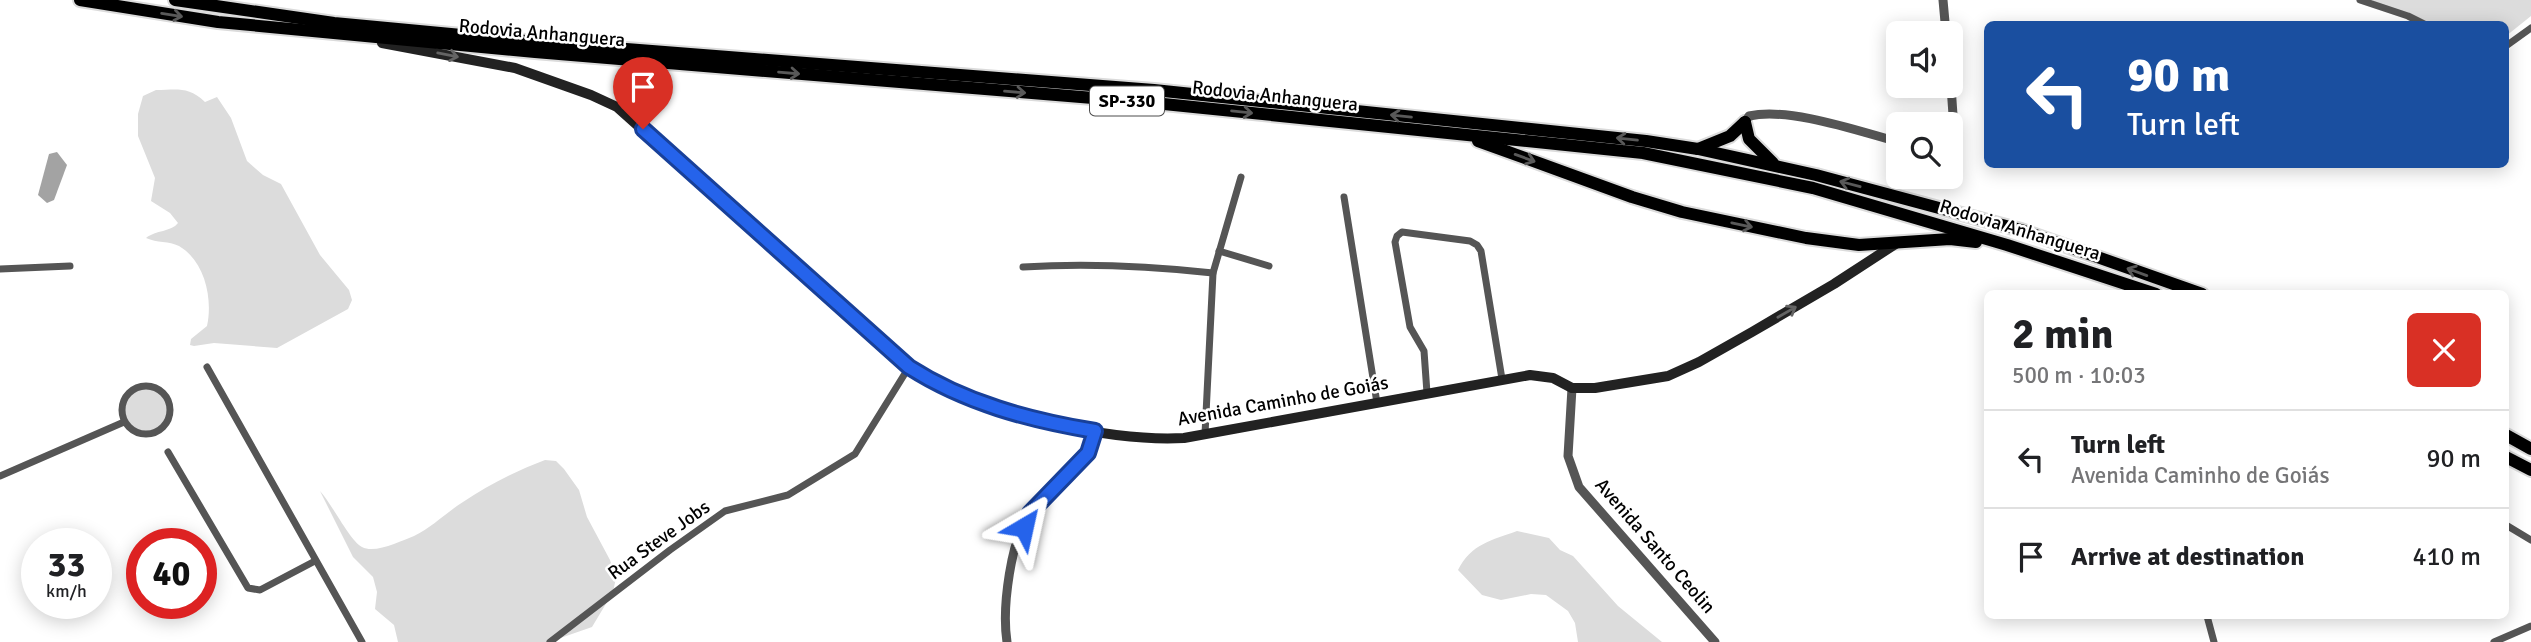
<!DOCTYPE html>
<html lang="en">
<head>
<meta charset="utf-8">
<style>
	body { margin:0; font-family:Signika,sans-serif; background:#f6f6f6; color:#202124; height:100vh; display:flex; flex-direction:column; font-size:26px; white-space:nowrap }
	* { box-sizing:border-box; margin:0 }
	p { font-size:23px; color:#757577 }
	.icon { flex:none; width:38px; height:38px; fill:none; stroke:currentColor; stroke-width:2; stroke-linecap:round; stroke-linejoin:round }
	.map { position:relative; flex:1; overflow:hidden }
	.side { position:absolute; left:1984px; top:290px; width:525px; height:329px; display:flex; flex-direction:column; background:#fff; border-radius:10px; box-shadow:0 4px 18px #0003 }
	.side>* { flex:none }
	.hud { position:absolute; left:1984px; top:21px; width:525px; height:147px; border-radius:10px; box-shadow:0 4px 18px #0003; background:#1a4fa0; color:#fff; overflow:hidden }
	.tools { position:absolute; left:1886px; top:21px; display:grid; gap:14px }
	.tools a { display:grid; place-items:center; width:77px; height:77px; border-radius:10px; background:#fff; box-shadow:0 4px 18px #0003; font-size:35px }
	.speed { position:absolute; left:21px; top:528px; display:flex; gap:14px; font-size:35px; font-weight:700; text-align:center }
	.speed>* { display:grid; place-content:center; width:91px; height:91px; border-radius:50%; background:#fff; box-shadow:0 4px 18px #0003; line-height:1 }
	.speed small { font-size:18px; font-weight:400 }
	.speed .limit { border:10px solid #d22; background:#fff; color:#111 }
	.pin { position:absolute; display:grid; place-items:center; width:60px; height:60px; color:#fff; margin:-72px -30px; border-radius:50% 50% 50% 0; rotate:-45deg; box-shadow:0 0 7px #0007 }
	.pin .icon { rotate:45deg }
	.me { position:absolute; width:77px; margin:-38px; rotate:36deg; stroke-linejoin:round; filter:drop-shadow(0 0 5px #0008) }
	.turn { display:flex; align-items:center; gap:24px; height:147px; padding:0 28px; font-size:32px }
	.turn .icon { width:91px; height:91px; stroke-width:2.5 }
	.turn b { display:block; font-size:49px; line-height:60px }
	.round { display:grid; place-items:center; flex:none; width:74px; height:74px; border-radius:10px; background:#f6f6f6 }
	.summary { display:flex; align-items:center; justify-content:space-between; height:119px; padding:0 28px }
	h1 { font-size:42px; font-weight:800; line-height:52px }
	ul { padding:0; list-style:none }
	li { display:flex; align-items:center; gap:21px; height:98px; padding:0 28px; border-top:2px solid #e0e0e0 }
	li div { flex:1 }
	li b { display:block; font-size:26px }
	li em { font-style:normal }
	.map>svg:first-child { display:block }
	.green { fill:#dcdcdc }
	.water { fill:#a3a3a3 }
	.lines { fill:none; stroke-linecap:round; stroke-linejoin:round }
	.motorway-casing { stroke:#dbdbdb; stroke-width:16 }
	.minor { stroke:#555; stroke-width:7 }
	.tertiary { stroke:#555; stroke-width:9 }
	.secondary { stroke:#222; stroke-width:10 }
	.motorway { stroke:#000; stroke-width:12 }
	.oneway { stroke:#595959 }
	.oneway2 { stroke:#646464 }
	.route-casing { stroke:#184099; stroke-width:18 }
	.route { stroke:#2563eb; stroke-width:12 }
	.labels { text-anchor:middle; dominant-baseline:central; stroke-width:5; stroke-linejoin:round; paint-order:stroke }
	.shield { fill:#fff; stroke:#4c4c4c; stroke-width:2 }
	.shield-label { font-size:18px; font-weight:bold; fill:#000 }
	.street-label { font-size:19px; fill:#000; stroke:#fff }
</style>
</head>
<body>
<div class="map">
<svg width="2531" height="642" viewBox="0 0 2531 642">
	<rect width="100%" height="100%" fill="#fff"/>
	<g class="green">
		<polygon points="2371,0 2531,0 2531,16 2506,36 2506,24 2425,24"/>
		<path d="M156,90c21,0 32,-4 49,12l12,-5 14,21 16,43 16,14 18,9 39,71 29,35 3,10 -4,9 -71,39 -63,-5 -20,3 -4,-1 1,-6 16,-13c6,-27 -2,-65 -28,-80 -10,-5 -22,-3 -33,-8 10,-8 25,-6 32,-15l-8,-10 -19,-12 4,-23 -17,-42v-22l5,-18z"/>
		<circle cx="146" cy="410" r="21"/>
		<path d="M545,460l11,1 8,8 15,21 8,27 23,43 6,18 -3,14 -21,35 -43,15h-151l-4,-17 -19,-16 2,-17 -4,-15 -20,-20 -33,-66c12,13 30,50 42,56 13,7 39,-6 52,-11 17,-8 33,-24 49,-34 25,-17 53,-31 82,-42z"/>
		<path d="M1517,531l32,7 11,12 13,6 45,50 44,36h-84l-3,-19 -7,-12 -22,-16 -15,-1 -30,6 -19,-5 -24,-25c13,-26 34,-30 59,-39z"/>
	</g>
	<polygon class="water" points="57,152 67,165 54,200 47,203 38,195 49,154"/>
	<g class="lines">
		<g class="motorway-casing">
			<g id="motorway">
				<polyline points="80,0 218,22 535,52 1154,103 1643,153 1813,188 2007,245 2156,294"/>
				<polyline points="175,0 334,23 537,42 1154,90 1646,141 1698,149 1816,175 2021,230 2202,294"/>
				<polyline points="1745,122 1749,139 1773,163"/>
				<polyline points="1478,141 1632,197 1682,212 1806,238 1859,245 1950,239 1976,242"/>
				<polyline points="1698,149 1730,136 1745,122"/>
				<polyline points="2506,435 2531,449"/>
				<polyline points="2506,457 2531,470"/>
			</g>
		</g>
		<g class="minor">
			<polyline points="2360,0 2408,16 2424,24"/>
			<polyline points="2506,46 2531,28"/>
			<polyline points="1344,197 1377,403"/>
			<polyline points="1219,251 1269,266"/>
			<path d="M1023,267c63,-4 127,-1 190,6"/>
			<polyline points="0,269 70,266"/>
			<polyline points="207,367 362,642"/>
			<circle cx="146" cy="410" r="24"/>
			<polyline points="1427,393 1424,351 1410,327 1395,242 1397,236 1402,232 1470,241 1477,245 1481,251 1502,379"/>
			<polyline points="1205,434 1213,273 1241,177"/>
			<polyline points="168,452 248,588 260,590 315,561"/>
			<polyline points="0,476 124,422"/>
			<polyline points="2506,525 2531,540"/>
			<polyline points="2207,616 2214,642"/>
			<polyline points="550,642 670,550 725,511 788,495 855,454 909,367"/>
			<polyline points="2494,642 2531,626"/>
		</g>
		<g class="tertiary">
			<polyline points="1943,0 1946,33"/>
			<polyline points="1951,86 1953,115 1951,130"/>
			<path d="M1745,122l4,-6c41,-9 109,15 150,26"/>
			<polyline points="1572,388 1568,456 1579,487 1715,642"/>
			<path d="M1007,642c-5,-33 3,-105 25,-131 14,-16 48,-43 57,-59 3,-6 4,-15 6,-21"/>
		</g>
		<path class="secondary" d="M382,43l133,25 76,27 26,12 257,230c19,16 38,33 60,46 56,33 184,59 250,55l346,-63 23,3 19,10h23l73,-12 31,-14 53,-30 82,-48 63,-41"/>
		<use href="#motorway" class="motorway"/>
	</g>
	<defs><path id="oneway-shaft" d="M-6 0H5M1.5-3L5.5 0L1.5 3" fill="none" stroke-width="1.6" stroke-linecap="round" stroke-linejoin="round" transform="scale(1.75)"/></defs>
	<g class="oneway">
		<use href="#oneway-shaft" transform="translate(172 15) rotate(9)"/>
		<use href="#oneway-shaft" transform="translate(789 73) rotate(5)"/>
		<use href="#oneway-shaft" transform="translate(1015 92) rotate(5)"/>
		<use href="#oneway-shaft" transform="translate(1242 112) rotate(6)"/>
		<use href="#oneway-shaft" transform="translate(1401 116) rotate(-174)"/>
		<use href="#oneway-shaft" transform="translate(1627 139) rotate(-174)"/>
		<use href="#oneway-shaft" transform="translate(1525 158) rotate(20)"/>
		<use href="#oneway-shaft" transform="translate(1850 184) rotate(-165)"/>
		<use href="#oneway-shaft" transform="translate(1742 225) rotate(12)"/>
		<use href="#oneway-shaft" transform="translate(2137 272) rotate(-160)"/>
	</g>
	<g class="oneway2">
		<use href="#oneway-shaft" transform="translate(448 55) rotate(11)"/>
		<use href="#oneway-shaft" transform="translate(1787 312) rotate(-30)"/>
	</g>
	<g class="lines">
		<g class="route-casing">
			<path id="route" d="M643,129l266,238c56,36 120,53 186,64l-7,22 -58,60 -6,14"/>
		</g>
		<use href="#route" class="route"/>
	</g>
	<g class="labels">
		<rect class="shield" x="1090" y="86.5" width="74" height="29" rx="5"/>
		<g class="shield-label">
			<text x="1127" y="101">SP-330</text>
		</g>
		<g class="street-label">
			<text transform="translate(542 33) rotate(5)">Rodovia Anhanguera</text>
			<text transform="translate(1275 96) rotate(6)">Rodovia Anhanguera</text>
			<text transform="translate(2020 230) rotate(17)">Rodovia Anhanguera</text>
			<text transform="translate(1283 401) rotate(-10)">Avenida Caminho de Goiás</text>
			<text transform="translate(659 540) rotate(-36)">Rua Steve Jobs</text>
			<text transform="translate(1655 546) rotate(49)">Avenida Santo Ceolin</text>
		</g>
	</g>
</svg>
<div class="tools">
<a><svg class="icon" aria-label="sound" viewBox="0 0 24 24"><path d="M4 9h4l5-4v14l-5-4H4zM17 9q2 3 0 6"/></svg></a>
<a><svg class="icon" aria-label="search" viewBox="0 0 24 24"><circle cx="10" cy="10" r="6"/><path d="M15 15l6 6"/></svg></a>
</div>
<div class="speed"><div>33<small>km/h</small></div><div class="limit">40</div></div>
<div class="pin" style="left:643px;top:129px;background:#d93025"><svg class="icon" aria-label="arrive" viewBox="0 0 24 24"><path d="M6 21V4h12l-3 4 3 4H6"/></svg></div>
<svg class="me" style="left:1024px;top:527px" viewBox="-20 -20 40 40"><path d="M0-17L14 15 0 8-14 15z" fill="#2563eb" stroke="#fff" stroke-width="4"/></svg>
<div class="hud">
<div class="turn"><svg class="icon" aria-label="left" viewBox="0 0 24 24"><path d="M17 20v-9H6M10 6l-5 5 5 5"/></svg><div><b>90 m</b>Turn left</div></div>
</div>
<section class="side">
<div class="summary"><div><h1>2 min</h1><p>500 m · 10:03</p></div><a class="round" style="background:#d93025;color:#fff"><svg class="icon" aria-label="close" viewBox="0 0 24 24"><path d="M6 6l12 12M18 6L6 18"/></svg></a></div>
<ul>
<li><svg class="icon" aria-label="left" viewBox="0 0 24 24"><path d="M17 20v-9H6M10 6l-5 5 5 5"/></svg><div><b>Turn left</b><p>Avenida Caminho de Goiás</p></div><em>90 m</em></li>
<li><svg class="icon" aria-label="arrive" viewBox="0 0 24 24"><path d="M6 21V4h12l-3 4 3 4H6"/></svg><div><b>Arrive at destination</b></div><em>410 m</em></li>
</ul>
</section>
</div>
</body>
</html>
